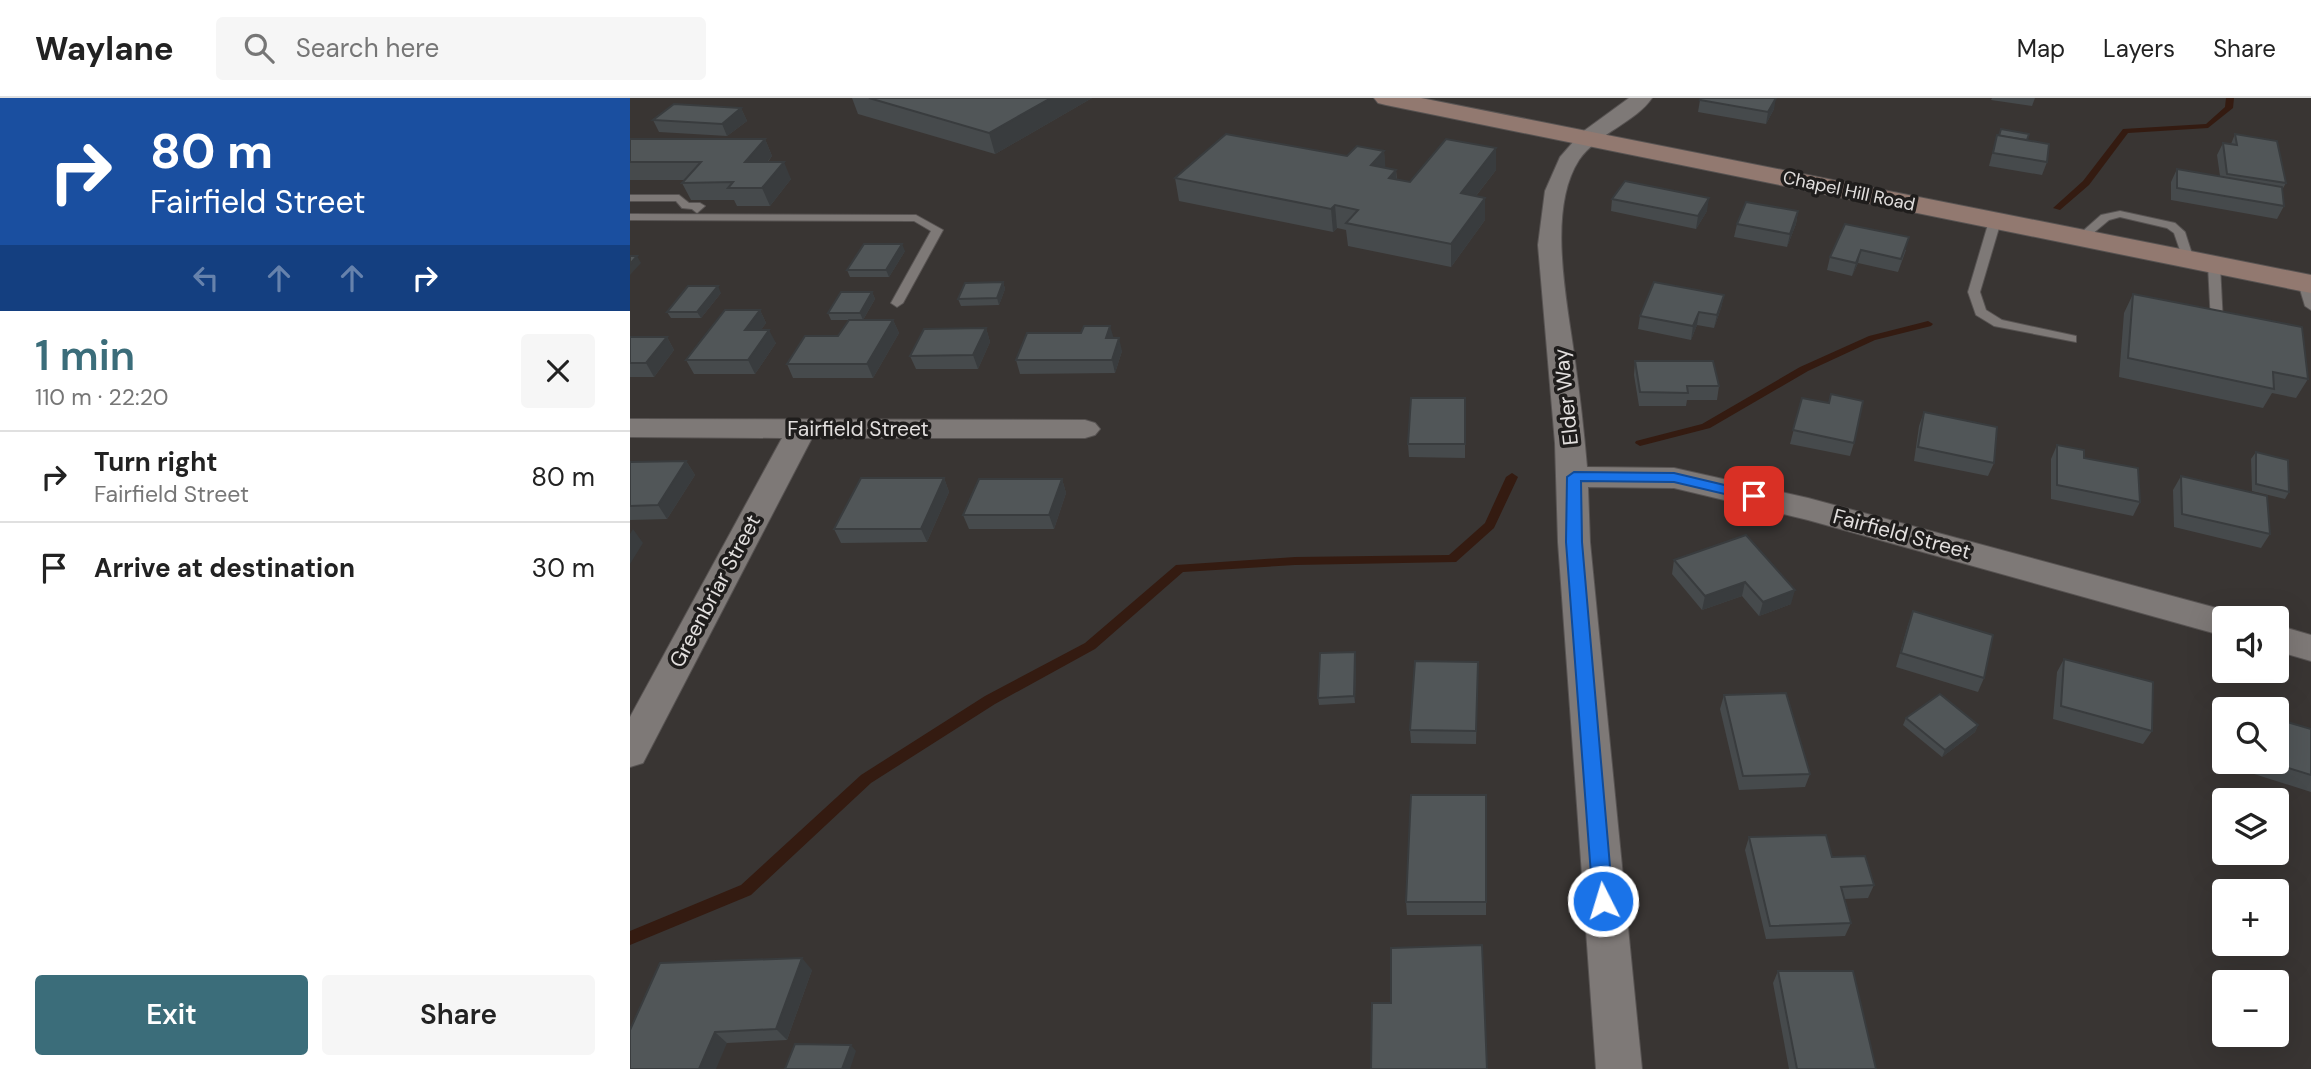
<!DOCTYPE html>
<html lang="en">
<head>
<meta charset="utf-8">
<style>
	body { margin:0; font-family:"DM Sans",sans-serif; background:#f6f6f6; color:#222; height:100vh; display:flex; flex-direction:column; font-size:26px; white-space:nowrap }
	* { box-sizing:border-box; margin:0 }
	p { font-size:23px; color:#767676 }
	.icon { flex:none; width:38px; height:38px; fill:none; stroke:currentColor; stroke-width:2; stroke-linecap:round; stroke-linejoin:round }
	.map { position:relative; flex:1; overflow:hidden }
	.side { display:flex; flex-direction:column; background:#fff; width:630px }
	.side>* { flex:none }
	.top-card { background:#1a4fa0; color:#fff; overflow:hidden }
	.controls { position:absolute; left:1582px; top:508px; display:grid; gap:14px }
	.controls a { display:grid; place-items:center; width:77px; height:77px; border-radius:7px; background:#fff; box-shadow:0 7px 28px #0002; font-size:35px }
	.pin { position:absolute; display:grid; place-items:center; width:60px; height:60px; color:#fff; margin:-30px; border-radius:14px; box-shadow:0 4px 10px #0006 }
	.me { position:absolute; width:77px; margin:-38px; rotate:355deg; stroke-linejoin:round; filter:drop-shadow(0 0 5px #0008) }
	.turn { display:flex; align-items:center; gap:24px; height:147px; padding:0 35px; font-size:32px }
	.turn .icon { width:91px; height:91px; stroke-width:2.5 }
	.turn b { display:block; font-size:49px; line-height:60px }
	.lanes { display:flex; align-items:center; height:66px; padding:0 35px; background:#0003; justify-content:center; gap:35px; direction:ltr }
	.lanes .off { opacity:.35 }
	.round { display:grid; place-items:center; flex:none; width:74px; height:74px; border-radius:7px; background:#f6f6f6 }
	.headline { display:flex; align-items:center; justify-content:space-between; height:119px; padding:0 35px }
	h1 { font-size:42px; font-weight:600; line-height:52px; color:#3b6d7a }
	.action { display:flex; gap:14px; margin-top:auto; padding:14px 35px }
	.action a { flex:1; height:80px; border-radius:7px; background:#3b6d7a; color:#fff; font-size:28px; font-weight:600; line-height:80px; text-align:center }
	.action a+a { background:#f6f6f6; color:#222 }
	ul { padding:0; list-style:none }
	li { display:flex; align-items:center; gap:21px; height:91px; padding:0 35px; border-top:2px solid #e0e0e0 }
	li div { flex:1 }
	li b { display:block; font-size:26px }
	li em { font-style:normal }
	header { display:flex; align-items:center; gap:42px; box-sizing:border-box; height:98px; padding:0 35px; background:#fff; border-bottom:2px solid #e0e0e0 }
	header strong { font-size:33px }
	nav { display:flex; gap:38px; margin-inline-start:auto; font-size:24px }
	.search { width:490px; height:63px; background:#f6f6f6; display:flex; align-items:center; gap:18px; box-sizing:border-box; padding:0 24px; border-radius:7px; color:#767676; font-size:26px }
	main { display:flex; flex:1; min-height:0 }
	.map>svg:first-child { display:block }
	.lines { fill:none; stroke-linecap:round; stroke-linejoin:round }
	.stream { fill:#341b11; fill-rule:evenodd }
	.lane-casing { stroke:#575352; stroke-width:2 }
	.street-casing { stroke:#575352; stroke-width:2 }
	.secondary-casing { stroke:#575352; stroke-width:2 }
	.lane { fill:#7e7977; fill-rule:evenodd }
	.street { fill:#7e7977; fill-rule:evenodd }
	.secondary { fill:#927970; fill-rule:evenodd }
	.wall { fill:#464a4c }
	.shaded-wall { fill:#393c3e }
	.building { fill:#515658; stroke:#393c3e; stroke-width:2 }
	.route { fill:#1a73e8; stroke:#114b97; stroke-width:2 }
	.labels { text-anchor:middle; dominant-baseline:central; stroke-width:7; stroke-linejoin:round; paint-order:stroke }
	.far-street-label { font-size:18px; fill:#e2dfde; stroke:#1f1d1c }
	.street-label { font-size:21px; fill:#e2dfde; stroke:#1f1d1c }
</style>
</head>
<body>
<header>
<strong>Waylane</strong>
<div class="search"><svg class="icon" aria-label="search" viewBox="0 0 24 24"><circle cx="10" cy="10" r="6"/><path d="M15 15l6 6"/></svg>Search here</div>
<nav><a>Map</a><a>Layers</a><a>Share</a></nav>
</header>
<main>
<section class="side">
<div class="top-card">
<div class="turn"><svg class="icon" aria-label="right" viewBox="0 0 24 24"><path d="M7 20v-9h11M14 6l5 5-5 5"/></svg><div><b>80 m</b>Fairfield Street</div></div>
<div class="lanes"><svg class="icon off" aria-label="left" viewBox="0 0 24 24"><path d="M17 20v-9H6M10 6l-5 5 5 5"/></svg><svg class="icon off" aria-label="ahead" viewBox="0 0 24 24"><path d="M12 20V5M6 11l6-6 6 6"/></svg><svg class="icon off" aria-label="ahead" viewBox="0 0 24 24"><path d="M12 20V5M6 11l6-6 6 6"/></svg><svg class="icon" aria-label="right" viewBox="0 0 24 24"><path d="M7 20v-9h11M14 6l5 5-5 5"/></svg></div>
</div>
<div class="headline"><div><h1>1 min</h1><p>110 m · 22:20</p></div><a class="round"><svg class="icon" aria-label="close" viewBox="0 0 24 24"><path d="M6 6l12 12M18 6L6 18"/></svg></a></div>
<ul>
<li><svg class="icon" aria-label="right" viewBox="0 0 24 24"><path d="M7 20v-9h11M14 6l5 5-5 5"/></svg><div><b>Turn right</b><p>Fairfield Street</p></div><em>80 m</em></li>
<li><svg class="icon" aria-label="arrive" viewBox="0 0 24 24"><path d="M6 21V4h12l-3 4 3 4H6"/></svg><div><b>Arrive at destination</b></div><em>30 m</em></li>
</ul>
<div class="action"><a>Exit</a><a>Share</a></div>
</section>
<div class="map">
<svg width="1681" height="971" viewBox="0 0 1681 971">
	<rect width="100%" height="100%" fill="#393533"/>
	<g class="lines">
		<g class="stream">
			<polygon points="1596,0 1604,0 1603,10 1578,30 1498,35 1459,87 1430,112 1423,110 1453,83 1493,31 1576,26 1595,9"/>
			<polygon points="1298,223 1303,226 1301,228 1245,242 1178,273 1080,330 1010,348 1005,345 1006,343 1072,326 1170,269 1239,238"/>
			<polygon points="882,375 888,379 864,430 826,464 665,467 553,474 465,551 365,606 241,685 121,797 0,847 0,833 111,787 231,677 355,598 455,545 546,467 665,459 819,457 855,425 876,379"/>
		</g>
		<g class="lane-casing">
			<g id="lane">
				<polygon points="0,97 49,97 59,105 70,105 75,108 67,115 62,111 52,110 46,103 0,103"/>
				<polygon points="1490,113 1545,125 1555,134 1564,162 1562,164 1554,164 1544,135 1537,130 1490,119 1479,122 1455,142 1445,140 1471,117"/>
				<polygon points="0,116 286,117 313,132 273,205 267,209 261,205 301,133 284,123 0,122"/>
				<polygon points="1365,120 1371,123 1350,194 1356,212 1372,222 1446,238 1446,244 1364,228 1346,217 1338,194 1359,123"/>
				<polygon points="1584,163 1590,167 1593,225 1587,229 1581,225 1578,167"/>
				<polygon points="1674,181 1678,182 1681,188 1681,212 1675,208 1668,185"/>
			</g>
		</g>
		<g class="street-casing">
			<g id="street">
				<path d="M999,0h23c-16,24 -54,35 -73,62 -33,51 -11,145 -4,201 5,35 9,71 12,106l87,1 134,30 416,112 12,4 2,4h-14v18l-416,-116 -134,-32 -86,-1 2,55 52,527h-46l-38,-527 -3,-99 -17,-198 7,-54 15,-34 21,-24z"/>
				<polygon points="0,321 455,322 465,325 470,331 465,337 455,340 182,340 13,665 0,669 0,619 152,340 0,339"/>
				<polygon points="1647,527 1681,537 1681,563 1647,553"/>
			</g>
		</g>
		<g class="secondary-casing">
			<polygon id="secondary" points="744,0 791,0 1681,177 1681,195 756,7 748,5"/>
		</g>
		<use href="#lane" class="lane"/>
		<use href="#street" class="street"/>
		<use href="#secondary" class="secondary"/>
	</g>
	<g class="wall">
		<polygon points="222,0 462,0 365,56 228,16"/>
		<polygon points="1362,0 1405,0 1402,8 1361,2"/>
		<polygon points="1070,2 1144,11 1136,26 1068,14"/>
		<polygon points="111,10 117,23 97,38 29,34 23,22"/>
		<polygon points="1605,36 1656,85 1652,92 1654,108 1647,121 1541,102 1541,84 1547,71 1590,78 1587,57 1593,45 1601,46"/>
		<polygon points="1367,37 1397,42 1417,64 1412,77 1359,68"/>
		<polygon points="0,41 135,41 142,58 138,64 161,81 140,108 107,108 104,102 61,102 52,85 55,82 0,82"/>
		<polygon points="754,53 755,70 766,72 767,81 780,84 866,72 846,98 855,122 821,169 718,148 716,132 707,130 703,134 549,103 545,80"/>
		<polygon points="982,101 1077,113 1066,131 981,113"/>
		<polygon points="1168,113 1166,126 1157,149 1104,139 1107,126"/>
		<polygon points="1215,126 1276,152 1268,174 1228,165 1222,178 1197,172 1200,159"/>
		<polygon points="275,153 259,179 220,179 217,172"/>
		<polygon points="373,184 375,191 369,207 331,208 328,201"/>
		<polygon points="242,194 245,201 233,222 263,222 269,235 243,280 163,280 157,266 208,238 219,222 201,222 198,215"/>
		<polygon points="91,195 71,220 41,220 37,214"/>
		<polygon points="1503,196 1678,281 1666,300 1642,295 1633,310 1489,279 1494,215"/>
		<polygon points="1094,197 1091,210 1084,230 1067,227 1061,242 1008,231 1010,218"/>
		<polygon points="130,212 136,225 131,232 146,245 125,276 64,276 56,262"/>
		<polygon points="356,230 360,244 348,271 286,271 280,258"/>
		<polygon points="0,239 37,239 44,252 24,279 0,279"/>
		<polygon points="483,240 492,253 485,275 390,276 386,262"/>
		<polygon points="1005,263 1089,288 1087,302 1057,302 1056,308 1009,308 1004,277"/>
		<polygon points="835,300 835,360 779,359 778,346"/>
		<polygon points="1172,300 1224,345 1220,358 1160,346"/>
		<polygon points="1294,314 1364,365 1358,378 1284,363 1289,328"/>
		<polygon points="1427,347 1510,404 1503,418 1421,401 1421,361"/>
		<polygon points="1626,354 1659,394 1655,401 1622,393 1621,361"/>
		<polygon points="56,363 65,377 37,421 0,422 0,364"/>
		<polygon points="1551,378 1640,436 1631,450 1544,429 1543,392"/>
		<polygon points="314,380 319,394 297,444 211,445 204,431"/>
		<polygon points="432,381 436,395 424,431 339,431 333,417"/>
		<polygon points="1116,437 1161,506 1129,518 1112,498 1072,512 1042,476 1044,462"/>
		<polygon points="1283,513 1354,580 1348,594 1266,569 1278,527"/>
		<polygon points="726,561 725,605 689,607 688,600"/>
		<polygon points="1434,561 1522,633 1513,646 1423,621 1427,574"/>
		<polygon points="848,564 846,646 781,645 780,632"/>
		<polygon points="1094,597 1180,676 1175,689 1109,692 1090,611"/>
		<polygon points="1595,605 1614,611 1594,611 1594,663 1647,663 1681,631 1681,694 1583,663 1586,619"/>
		<polygon points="1276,620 1348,627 1345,634 1312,659 1273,627"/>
		<polygon points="856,697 856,817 777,817 776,804"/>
		<polygon points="1119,739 1202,759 1244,787 1238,800 1214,801 1221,825 1215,838 1136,841 1115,752"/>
		<polygon points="182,872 157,942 97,945 0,971"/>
		<polygon points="1148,873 1246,971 1159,971 1143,885"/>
	</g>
	<g class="shaded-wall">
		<polygon points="421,0 462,0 365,56 359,35"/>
		<polygon points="1146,0 1144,11 1136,26 1138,14"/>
		<polygon points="111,10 117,23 97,38 92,26"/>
		<polygon points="135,41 142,58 123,81 115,64"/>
		<polygon points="866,50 866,72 831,117 831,95"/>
		<polygon points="754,53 756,75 741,67"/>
		<polygon points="154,64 161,81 140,108 132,90"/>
		<polygon points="766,72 767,94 759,80"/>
		<polygon points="855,100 855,122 821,169 821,146"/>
		<polygon points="1079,100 1077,113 1066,131 1068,118"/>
		<polygon points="705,107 707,130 703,134 701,111"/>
		<polygon points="1168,113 1166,126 1157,149 1160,136"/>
		<polygon points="272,146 275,153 259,179 256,172"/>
		<polygon points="1231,152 1228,165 1222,178 1226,165"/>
		<polygon points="7,158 11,165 0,177 0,166"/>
		<polygon points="373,184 375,191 369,207 367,200"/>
		<polygon points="88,188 91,195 71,220 67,214"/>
		<polygon points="242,194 245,201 233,222 230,215"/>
		<polygon points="1094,197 1091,210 1084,230 1087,217"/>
		<polygon points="130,212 136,225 122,245 115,232"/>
		<polygon points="1069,214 1067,227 1061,242 1063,228"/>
		<polygon points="263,222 269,235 243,280 237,266"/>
		<polygon points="480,228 484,241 476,240"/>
		<polygon points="356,230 360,244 348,271 343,257"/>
		<polygon points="139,232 146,245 125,276 118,262"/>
		<polygon points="37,239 44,252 24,279 16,265"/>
		<polygon points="489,240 492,253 485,275 482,262"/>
		<polygon points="56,363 65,377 37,421 28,407"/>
		<polygon points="314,380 319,394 297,444 291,431"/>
		<polygon points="432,381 436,395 424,431 419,417"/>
		<polygon points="3,431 13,445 0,466 0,436"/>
		<polygon points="1115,484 1112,498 1072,512 1075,498"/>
		<polygon points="1165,492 1161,506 1129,518 1133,504"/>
		<polygon points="725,554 726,561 725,605 724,598"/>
		<polygon points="1348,627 1345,634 1312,659 1315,652"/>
		<polygon points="172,860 182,872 157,942 146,931"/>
		<polygon points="85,934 97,945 86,971 69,971"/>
		<polygon points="221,947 226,953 220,971 212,971"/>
	</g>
	<g class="building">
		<polygon points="239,0 421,0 359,35"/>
		<polygon points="1071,0 1146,0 1138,14 1070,2"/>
		<polygon points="44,6 111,10 92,26 23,22"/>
		<polygon points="1371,31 1399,36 1397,42 1369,38"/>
		<polygon points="596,36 717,58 727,48 754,53 741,67 766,72 759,80 780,84 816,41 866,50 831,95 855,100 821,146 716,125 728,112 705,107 701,111 545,80"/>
		<polygon points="1605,36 1647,43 1656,85 1597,76 1593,45 1607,47"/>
		<polygon points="1367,37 1419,46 1417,64 1363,55"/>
		<polygon points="0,41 135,41 115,64 154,64 132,90 98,90 103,84 52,85 71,64 0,64"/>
		<polygon points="1547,71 1652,89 1654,108 1547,90"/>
		<polygon points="995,83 1079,100 1068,118 982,101"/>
		<polygon points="1116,104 1168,113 1160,136 1107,126"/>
		<polygon points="1215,126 1279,139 1271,161 1231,152 1226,165 1200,159"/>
		<polygon points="234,146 272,146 256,172 217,172"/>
		<polygon points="0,158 7,158 0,166"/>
		<polygon points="373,184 367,200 328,201 335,185"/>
		<polygon points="1024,184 1094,197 1087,217 1069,214 1063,228 1010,218"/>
		<polygon points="58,188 88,188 67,214 37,214"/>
		<polygon points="211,194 242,194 230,215 198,215"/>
		<polygon points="1503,196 1672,229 1678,281 1643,274 1644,291 1498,260"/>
		<polygon points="95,212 130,212 115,232 139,232 118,262 56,262"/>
		<polygon points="219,222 263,222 237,266 157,266 175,238 208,238"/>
		<polygon points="454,228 480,228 476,240 489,240 482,262 386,262 397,235 451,235"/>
		<polygon points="356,230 343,257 280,258 294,231"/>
		<polygon points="0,239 37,239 16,265 0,265"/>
		<polygon points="1005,263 1083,263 1089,288 1057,288 1058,295 1010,294"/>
		<polygon points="1201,296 1233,303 1224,345 1163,332 1172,300 1199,305"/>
		<polygon points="781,300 835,300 835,346 778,346"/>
		<polygon points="1294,314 1367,329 1364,365 1288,349"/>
		<polygon points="1427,347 1454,352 1454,360 1508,370 1510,404 1427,387"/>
		<polygon points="1626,354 1658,362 1659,394 1626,386"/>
		<polygon points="56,363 28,407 0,408 0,364"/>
		<polygon points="1551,378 1637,398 1640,436 1552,416"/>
		<polygon points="231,380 314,380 291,431 204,431"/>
		<polygon points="349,381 432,381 419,417 333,417"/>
		<polygon points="1116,437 1165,492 1133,504 1115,484 1075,498 1044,462"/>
		<polygon points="1283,513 1363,537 1354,580 1271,555"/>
		<polygon points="725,554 724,598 688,600 690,555"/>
		<polygon points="1434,561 1523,584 1522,633 1431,608"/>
		<polygon points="785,563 848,564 846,633 780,632"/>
		<polygon points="1156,595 1180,676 1113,678 1094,597"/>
		<polygon points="1310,596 1348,627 1315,652 1276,620"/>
		<polygon points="1595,605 1614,611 1595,611"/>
		<polygon points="1647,621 1681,631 1681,677 1636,663 1647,663"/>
		<polygon points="781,697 856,697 856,804 776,804"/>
		<polygon points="1196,737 1202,759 1235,758 1244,787 1211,789 1221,825 1140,828 1119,739"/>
		<polygon points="852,847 857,971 741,971 742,905 761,905 761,850"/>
		<polygon points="172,860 146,931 85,934 69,971 0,971 0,932 30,865"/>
		<polygon points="1148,873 1223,873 1246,971 1167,971"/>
		<polygon points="165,946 221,947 212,971 155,971"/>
	</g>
	<polygon class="route" points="944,374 1044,375 1124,394 1132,398 1124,403 1044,384 951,383 952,444 983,803 980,809 973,812 966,809 963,803 936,444 937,379"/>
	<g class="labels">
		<g class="far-street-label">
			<text transform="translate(1219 93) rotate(12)">Chapel Hill Road</text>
		</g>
		<g class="street-label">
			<text transform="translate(936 299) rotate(-96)">Elder Way</text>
			<text x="228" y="331">Fairfield Street</text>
			<text transform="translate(1272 436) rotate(15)">Fairfield Street</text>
			<text transform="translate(85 493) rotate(-62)">Greenbriar Street</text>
		</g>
	</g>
</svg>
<div class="controls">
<a><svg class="icon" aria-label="sound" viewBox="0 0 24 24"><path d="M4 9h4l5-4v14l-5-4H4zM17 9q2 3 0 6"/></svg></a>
<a><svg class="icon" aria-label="search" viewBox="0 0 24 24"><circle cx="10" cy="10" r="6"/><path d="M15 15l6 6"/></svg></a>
<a><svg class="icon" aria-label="layers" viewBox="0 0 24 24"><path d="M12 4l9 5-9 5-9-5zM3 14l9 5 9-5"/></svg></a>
<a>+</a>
<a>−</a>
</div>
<div class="pin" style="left:1124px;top:398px;background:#d93025"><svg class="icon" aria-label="arrive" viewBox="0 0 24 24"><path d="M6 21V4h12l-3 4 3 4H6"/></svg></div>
<svg class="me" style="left:973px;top:803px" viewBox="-20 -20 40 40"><circle r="17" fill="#1a73e8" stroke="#fff" stroke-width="3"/><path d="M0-11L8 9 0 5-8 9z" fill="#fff"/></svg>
</div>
</main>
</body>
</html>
